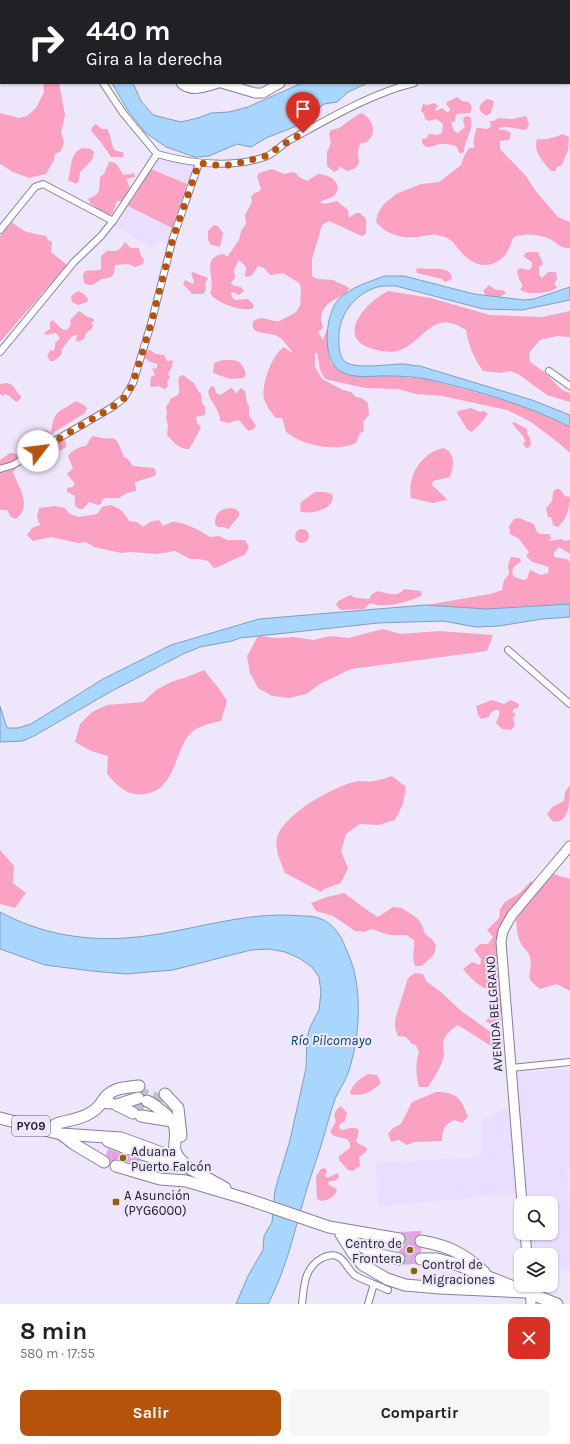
<!DOCTYPE html>
<html lang="es">
<head>
<meta charset="utf-8">
<style>
	body { margin:0; font-family:Karla,sans-serif; background:#f6f6f6; color:#202124; height:100vh; display:flex; flex-direction:column; font-size:15px; white-space:nowrap }
	* { box-sizing:border-box; margin:0 }
	p { font-size:13px; color:#757577 }
	.icon { flex:none; width:22px; height:22px; fill:none; stroke:currentColor; stroke-width:2; stroke-linecap:round; stroke-linejoin:round }
	.map { position:relative; height:1304px; overflow:hidden }
	.sheet { display:flex; flex-direction:column; background:#fff; flex:1 }
	.sheet>* { flex:none }
	.hud { position:absolute; left:0px; top:0px; width:570px; height:84px; box-shadow:0 1px 3px #0004; background:#202124; color:#fff; overflow:hidden }
	.tools { position:absolute; left:514px; top:1196px; display:grid; gap:8px }
	.tools a { display:grid; place-items:center; width:44px; height:44px; border-radius:8px; background:#fff; box-shadow:0 1px 3px #0004; font-size:20px }
	.pin { position:absolute; display:grid; place-items:center; width:34px; height:34px; color:#fff; margin:-41px -17px; border-radius:50% 50% 50% 0; rotate:-45deg; box-shadow:0 0 4px #0007 }
	.pin .icon { rotate:45deg }
	.me { position:absolute; width:44px; margin:-22px; rotate:60deg; stroke-linejoin:round; filter:drop-shadow(0 0 3px #0008) }
	.turn { display:flex; align-items:center; gap:14px; height:84px; padding:0 20px; font-size:18px }
	.turn .icon { width:52px; height:52px; stroke-width:2.5 }
	.turn b { display:block; font-size:28px; line-height:34px }
	.round { display:grid; place-items:center; flex:none; width:42px; height:42px; border-radius:8px; background:#f6f6f6 }
	.overview { display:flex; align-items:center; justify-content:space-between; height:68px; padding:0 20px }
	h1 { font-size:24px; font-weight:700; line-height:30px }
	.button { display:flex; gap:8px; margin-top:auto; padding:8px 20px }
	.button a { flex:1; height:46px; border-radius:8px; background:#b45309; color:#fff; font-size:16px; font-weight:700; line-height:46px; text-align:center }
	.button a+a { background:#f6f6f6; color:#202124 }
	.map>svg:first-child { display:block }
	.built { fill:#e9deff }
	.green { fill:#fba2c3 }
	.water { fill:#a8d6fd; stroke:#7f9ebc }
	.building { fill:#e8a1e4 }
	.lines { fill:none; stroke-linecap:round; stroke-linejoin:round }
	.highway-tunnel { stroke:#c4bed1; stroke-width:11; stroke-dasharray:11 5.5; stroke-linecap:butt }
	.street-casing { stroke:#877f97; stroke-width:8 }
	.secondary-casing { stroke:#877f97; stroke-width:11 }
	.highway-casing { stroke:#877f97; stroke-width:13 }
	.street { stroke:#fff; stroke-width:6 }
	.secondary { stroke:#fff; stroke-width:9 }
	.highway { stroke:#fff; stroke-width:11 }
	.route { stroke:#b45309; stroke-width:7; stroke-dasharray:0 12.6 }
	.poi-dot { fill:#8c6306; stroke:#eee7fc; stroke-width:1.5 }
	.labels { text-anchor:middle; dominant-baseline:central; stroke-width:4; stroke-linejoin:round; paint-order:stroke }
	.shield { fill:#eee7fc; stroke:#5c5865; stroke-width:1 }
	.shield-label { font-size:12px; font-weight:bold; fill:#1e1b24 }
	.street-label { font-size:13px; fill:#1e1b24; stroke:#eee7fc }
	.poi-label { font-size:13px; fill:#1e1b24; stroke:#eee7fc; text-anchor:start }
	.water-label { font-size:14px; font-style:italic; fill:#003f67; stroke:#eee7fc }
</style>
</head>
<body>
<div class="map">
<svg width="570" height="1304" viewBox="0 0 570 1304">
	<rect width="100%" height="100%" fill="#eee7fc"/>
	<g class="built">
		<polygon points="157,157 195,166 168,242 158,239 152,248 113,225"/>
		<polygon points="570,1069 570,1169 567,1172 570,1204 570,1270 551,1268 551,1255 530,1255 528,1233 551,1233 551,1203 525,1203 523,1193 378,1207 375,1163 481,1157 481,1121 517,1102 516,1073"/>
	</g>
	<g class="green">
		<polygon points="43,83 59,83 65,115 61,132 64,142 61,151 55,154 54,160 46,174 29,178 13,172 0,164 0,113 19,118 27,116 36,108 44,92"/>
		<path d="M457,97l5,4 7,1 3,5 -2,6 -14,1 -1,7 -4,2 3,8 4,2 7,-6 -2,-6 1,-4 4,-1 3,2c0,4 1,7 0,10 -2,8 -7,15 -7,24l-4,2 -4,-8c-5,-1 -12,-3 -16,-2 -8,1 -12,7 -18,-1v-4l5,-1 1,-4 9,1 5,-2 1,-9 -7,-5 -7,2 -4,-2 -1,-5 -3,-3 2,-7 4,1 8,-2 3,3 -3,3 1,2 6,-3 6,5 2,-4 -4,-5 1,-2z"/>
		<path d="M488,99l6,2 -3,12 -5,3 -6,-5c-2,-6 3,-10 8,-12z"/>
		<path d="M361,113c13,5 17,23 4,30h-4c-9,13 8,23 -14,28l-8,-5 -1,4 -4,2 -7,-6v-14l4,-9 -2,-9 2,-4 8,-2 18,-13z"/>
		<path d="M526,116l3,8 -3,6 -20,-3 -7,1v2h7l5,3 -2,7 -9,1v8l26,27 9,14 23,27 12,5v26c-11,1 -13,-7 -23,-10 -10,-4 -25,-5 -34,0 -2,5 -4,12 -7,16 -11,14 -28,14 -40,3 -10,-8 -11,-18 -25,-21 -9,-3 -16,0 -24,1 -16,2 -31,-3 -41,-15l2,-9 5,-8 13,-11 25,-10 18,-2 22,-17 3,-9 5,-8h6c-3,-6 0,-13 1,-19l1,-1c6,-1 9,4 14,-2l-1,-5h4l4,-3 14,1z"/>
		<path d="M96,124l6,5h5c4,5 4,17 8,21 3,2 6,1 9,3l-1,4h-12l-11,-16 -9,-10 1,-4z"/>
		<path d="M562,134l7,3 -1,13 -6,15 -5,2 -2,4h-4c-8,-10 -18,-18 -14,-32 7,1 19,-1 25,-5z"/>
		<path d="M82,148l9,1 3,3 -2,8 -12,12 -1,9 -3,3 -8,-4c4,-12 1,-26 14,-32z"/>
		<path d="M109,162c11,0 9,8 15,13l10,-2 1,4 -9,2 4,8 -2,3v5l-6,6h-5l-4,12 -3,3 -8,1 -4,-3v-5l-8,-6 -2,-4 8,-4 3,-4 1,-14 4,-3z"/>
		<polygon points="151,169 187,184 172,228 128,206"/>
		<path d="M272,169l12,5 9,-2 4,2 2,3 8,4 11,-7c10,0 26,8 17,21 -4,4 -11,4 -15,7l4,2 13,-3 11,9 1,8 7,-5h4l6,6v14l-3,3c-6,-1 -26,-12 -34,-15l-7,4 -10,34v17c7,6 18,1 25,6 4,2 8,3 12,6 -4,13 -26,8 -28,31 0,3 2,6 2,9l-5,4 5,8 4,-11 1,23 3,12 60,12 34,3 54,14 44,13 47,21v26l-10,-9 -29,-22 -24,-12 -65,-14 -26,-2 -18,-5 -33,-1 -40,-9 -5,-9 -3,-18 -2,2v13l7,12 21,11 8,2 5,5 6,1 6,5 1,12 -6,7 1,9 -4,2 -4,10c-19,9 -54,3 -70,-11l-4,-14h-6c-5,-5 -10,-13 -12,-19 -3,-14 8,-45 20,-52l8,6v-1c-4,-5 -9,-13 -15,-16 -9,-5 -30,0 -23,-16l8,-2 13,3h4l16,-8 5,-7 1,-18 -2,-5 -16,-10 -13,2 -6,-7 -6,-2c-4,5 -4,11 -12,11l-1,-2 1,-8 -7,-7 -5,10 1,8 -4,5 1,2 9,2 3,4 -5,4 -6,-3 -2,1 1,4 3,3 13,-1 5,5v4c-9,5 -39,-6 -43,-15 7,-11 -11,-37 14,-39l3,3 12,-17 2,-9 5,-7 -1,-9 7,-13 -1,-5 3,-4 4,-1 3,-3 -4,-13 2,-3z"/>
		<path d="M12,222c4,3 7,6 11,8 2,2 18,5 23,6l2,4 4,2 -1,10 16,13 -67,77v-106z"/>
		<polygon points="214,225 218,226 223,233 220,247 211,245 208,240 208,231"/>
		<path d="M125,242l6,6h8l2,8 3,3 -1,5 -8,3 -7,-3 -13,1 -1,9 -3,3 -9,2 -10,6h-4l-4,-2 -1,-8 2,-4c6,-2 10,1 16,-2v-13l6,-5h9l4,-2z"/>
		<path d="M529,252h9l5,12 -4,3v8l3,3 6,-6h8l1,8 -3,3 3,5c-7,5 -31,8 -37,1l3,-3 -4,-7 -2,-8 3,-3 9,2 3,-3v-5l-8,-5 1,-4z"/>
		<path d="M420,268c10,3 31,-4 32,11l-7,3 -3,-3 -25,-6 -1,-4z"/>
		<polygon points="193,272 208,278 205,284 206,290 203,294 192,294 183,284 185,280 193,284 194,281 191,274"/>
		<polygon points="489,285 496,290 503,290 506,293 500,297 487,297 483,291"/>
		<polygon points="78,291 84,294 88,299 87,302 78,305 72,302 71,296"/>
		<path d="M388,291l43,7 59,17 52,2 28,-6v26l-13,-1 -17,4 -11,13 1,9 13,9 19,19 8,3v9l-23,-7 -29,-21 -8,-3 -9,2 -18,-2c-9,-12 -15,-27 -17,-41 -35,-23 -41,13 -69,21 -7,2 -17,0 -24,-2 -40,-11 -6,-48 15,-58z"/>
		<polygon points="79,311 86,316 94,319 94,321 91,323 93,325 92,329 86,333 84,339 78,342 76,341 77,335 72,336 62,349 61,355 54,361 50,361 47,355 51,350 53,351 55,348 55,343 60,338 56,333 45,335 44,333 50,329 50,322 53,320 62,329 67,330 71,324 70,320"/>
		<polygon points="150,350 156,354 164,355 167,361 173,360 172,367 168,374 170,378 167,381 168,386 165,389 158,386 152,387 150,386 151,377 155,375 152,368 156,369 157,367 157,364 148,361 144,356 145,351"/>
		<path d="M223,360c14,0 18,-1 23,14l-2,4 -14,1 -17,-6 1,-10z"/>
		<path d="M183,375l11,8 4,8 3,3 1,9 3,3v9l-9,2 1,7 4,2c-1,4 -9,19 -12,23 -9,1 -16,-7 -22,-14l1,-9 -2,-9 1,-3 -1,-8 3,-3 1,-4 8,-4c3,-6 -1,-11 1,-18z"/>
		<path d="M7,383c9,2 8,9 14,13l-1,4 -4,2 -8,-7 -4,-1v2l-4,-2v-10z"/>
		<path d="M212,386l3,2 1,5 4,2 11,-7 3,2 1,4 6,-6 4,3 2,12 2,3v9l7,11 -2,3 -5,2c-5,-3 -6,-8 -11,-11l-9,3 -9,-2c1,-14 -20,-27 -8,-35z"/>
		<path d="M76,401l8,4 3,3 -2,5 -34,21 2,5h11l2,4v4l-8,5 -4,-2 -3,-7 -8,1 -12,7 -18,21c5,15 20,33 3,47l-5,-2 -4,-7h-7v-50l10,-7 8,1 1,-5 10,-4 3,-4h4l7,-11h4l4,4c3,-25 6,-20 25,-33z"/>
		<polygon points="471,408 480,412 484,411 488,414 480,424 472,432 467,429 457,413 458,411"/>
		<path d="M514,422l13,7v5l3,3 1,8 -3,3h-2l-3,-4 2,-3c-2,-8 -9,-11 -13,-18z"/>
		<path d="M93,436c24,7 20,-7 31,21l4,2 5,7 21,2 2,4 -1,4 -20,6 1,9 -9,2 -8,5h-13l-4,2 -1,4 -4,1 -8,-3 -6,7h-4l-4,-3v-10l-8,-4v-4l5,-1 3,-3 -8,-10 6,-6 -5,-12c3,-5 12,-10 18,-10l4,-7z"/>
		<path d="M443,448c13,5 11,18 7,29l-17,4 -1,4 13,12 2,3 -14,3 -22,-5c-4,-22 10,-45 32,-50z"/>
		<path d="M556,489h4l5,7 5,1c0,10 -4,25 -13,30l-4,-2 -2,-8h-3l-2,-9 6,-7 1,-9z"/>
		<path d="M315,492h9l8,2c5,15 -23,22 -32,17l1,-9z"/>
		<path d="M110,505c10,3 14,7 19,16l8,1 6,5 7,-5 9,-2 4,6c3,-1 6,-3 9,-4 10,-1 30,9 38,15l9,-1 8,4h18l4,7 -4,8c-12,3 -19,10 -31,13l-6,-7 -9,-2h-9l-15,-8 -18,3 -27,-2 -9,1 -27,-6 -8,-5 -8,1 -27,-6 -18,4 -6,-6 5,-7 8,-3 -3,-8 2,-9 17,-2 9,2 5,6 9,3 18,-3 5,-7z"/>
		<path d="M231,508l5,1 3,3v4l-11,13 -5,-2h-5l-3,-3c0,-12 5,-15 16,-16z"/>
		<path d="M519,518l15,6 3,8 3,2h10l1,4 -2,3 12,-2 4,2 5,-1v14l-11,-7 -5,6v4l13,2 3,3v42l-83,5 -61,-4 64,-11 12,-4 2,-10 5,-6 -1,-9 3,-8 9,1 1,4c-7,4 -10,6 -8,14l10,4 4,-1 3,-9 11,5 7,-2 1,-6 -17,-5 -6,-6 3,-4 -11,-14 -8,-4 -1,-8 5,-7z"/>
		<circle cx="302" cy="536" r="7"/>
		<path d="M404,589l17,2 1,4c-12,7 -38,14 -52,8l-6,6 -23,1 -5,-5 2,-4 12,-6 6,3 13,1 3,-5 6,-3c8,2 20,7 26,-2z"/>
		<polygon points="383,629 401,634 439,631 493,635 487,651 351,669 320,684 306,694 289,698 272,696 258,688 250,673 247,656 258,636 276,638 294,637 313,640 330,636 348,638"/>
		<path d="M204,670l16,20 7,11 -6,20c-11,2 -26,6 -33,15 -14,20 -14,54 -43,58 -18,3 -27,-8 -38,-20l1,-18 -17,-5 -16,-9 5,-18 12,-12 15,-7 36,-3 13,-12 15,-8 16,-5z"/>
		<path d="M492,700l12,4 7,-4 8,4 -1,4 -4,1 -2,3 4,2 -3,4 2,8 -4,4 -9,-1 -6,-6 3,-8v-5c-6,0 -8,1 -10,7l-8,2 -3,-4 -2,-9z"/>
		<path d="M392,776l14,11 -3,17 -8,16 -17,5 -18,-1 -14,10 -5,17 7,17 -7,15 -17,6 -3,3 -36,-19c-4,-10 -11,-25 -8,-36 8,-24 58,-52 82,-56 5,0 10,1 15,0 6,-1 12,-3 18,-5z"/>
		<path d="M570,785c0,12 0,42 -18,36l-5,-7 5,-7 12,-6 1,-9z"/>
		<polygon points="0,850 14,866 13,883 26,893 15,908 0,904"/>
		<path d="M553,874l17,5v112l-13,-7 -17,5c-19,-14 -6,-15 -10,-31 -1,-6 -5,-8 -8,-13 -5,-7 -5,-17 -6,-25 10,-17 21,-34 37,-46z"/>
		<path d="M532,880l-1,9 -33,50 -2,9 5,26 1,37 -2,17 -8,-2 -6,-5 5,-7 7,-4v-9l-6,-10c-13,-4 -21,-12 -29,-22l9,-7 8,3 1,-6 -7,-9 6,-6h8l5,-7 -6,-7 12,-12 1,-9 5,-7 15,-9z"/>
		<path d="M344,893c12,8 22,17 34,24l15,-10 9,1 15,10 5,7 3,9 7,5 4,7 -2,8 -12,12h-7c-4,-10 0,-15 -1,-26l-8,-5h-17l-17,-6 -8,3 -9,-1 -22,-15 -17,-5 -5,-8 16,-6z"/>
		<path d="M415,973l8,1 4,8 14,10 19,18 39,28 3,9 -8,1 -36,-23c-8,5 -14,10 -15,20 0,3 1,7 1,10 -2,10 -10,23 -16,32h-9c-3,-12 -4,-23 0,-35l-3,-7 -4,-1 -6,-7 -8,-1 -3,-8v-8l13,-42z"/>
		<path d="M369,1074l8,1 4,8c-11,9 -17,14 -31,11 1,-9 11,-17 19,-20z"/>
		<path d="M436,1092c21,0 25,6 32,25l-6,6 -8,-3c-10,5 -12,10 -12,21l-28,1 -7,3 -8,-5 -8,2 -3,-8 5,-6 8,-4 11,-22z"/>
		<path d="M341,1106l6,7 -2,8 -5,3 -1,4 4,2c6,-2 11,-4 16,0l-3,12 11,6 -1,4 -7,5 1,9 -7,5 -5,-1 -9,-10v-4l11,-8v-5l-3,-4 -13,-3 -4,-4 6,-11c-3,-7 -1,-11 5,-15z"/>
		<path d="M325,1168l2,3 -2,4 2,3 11,-5 1,4 -2,3 -9,2 1,3 8,4c-1,7 -8,11 -15,12l-5,-2 -1,-23 5,-7z"/>
	</g>
	<g class="water">
		<polygon points="112,83 133,83 141,101 153,115 181,122 198,118 211,113 229,112 248,107 302,83 368,83 348,92 337,102 324,104 299,125 266,138 251,147 237,144 209,156 195,157 166,147 146,133 128,111"/>
		<path d="M384,276h20l70,18 50,6 10,-1 36,-12v13l-48,10 -39,-1 -87,-23c-8,0 -16,-1 -24,3 -22,9 -35,31 -33,54 0,6 1,13 5,18 10,9 45,3 58,3 6,0 12,2 18,2l112,34 38,15v12c-45,-23 -95,-37 -144,-48 -11,-2 -24,-3 -36,-3 -15,-1 -37,4 -50,-5 -19,-11 -15,-58 -1,-72 12,-12 30,-17 45,-23z"/>
		<polygon points="570,604 570,617 542,619 499,626 476,627 443,621 378,623 240,638 232,641 200,647 183,654 110,692 34,736 23,741 0,742 0,706 7,728 18,728 31,724 103,679 171,645 259,619 425,605 487,609"/>
		<path d="M0,912c39,21 82,29 126,26 59,-4 116,-28 176,-22 9,0 18,1 25,6 12,8 17,21 22,34 14,32 11,83 -1,117 -3,9 -9,17 -13,26 -6,17 -10,34 -15,50 -6,18 -12,35 -17,53 -10,35 -18,70 -35,102h-32l12,-28 15,-26 1,-14 8,-14 3,-32 15,-50 16,-72 1,-31 4,-12 8,-15 2,-18 -2,-15 -7,-10 -13,-9 -14,-6 -16,-3 -18,1 -78,20 -47,4 -34,-3 -47,-6 -45,-16z"/>
	</g>
	<g class="building">
		<polygon points="108,1149 129,1156 136,1151 135,1156 140,1161 138,1165 118,1159 111,1161 106,1155"/>
		<polygon points="421,1231 421,1234 416,1236 414,1240 416,1246 421,1248 421,1252 415,1256 414,1259 417,1264 403,1264 406,1257 403,1254 399,1252 399,1246 405,1243 406,1237 403,1233 398,1232"/>
	</g>
	<g class="lines">
		<g class="highway-tunnel">
			<polyline points="137,1092 163,1100"/>
			<polyline points="135,1105 144,1108"/>
			<polyline points="399,1239 421,1241"/>
			<polyline points="399,1259 421,1259"/>
		</g>
		<g class="street-casing">
			<g id="street">
				<polyline points="295,0 296,1"/>
				<polyline points="148,1 148,0"/>
				<polyline points="288,1 289,0"/>
				<polyline points="411,1 412,0"/>
				<polyline points="542,1 543,0"/>
				<polyline points="0,59 1,59"/>
				<polyline points="569,74 570,74"/>
				<path d="M103,83l20,30 34,41c35,10 72,15 108,3 9,-3 16,-12 25,-17 38,-21 82,-47 124,-57"/>
				<polyline points="0,230 35,187 43,184 113,221"/>
				<polyline points="0,352 74,262 101,236 113,221 157,154"/>
				<polyline points="549,371 570,386"/>
				<polyline points="0,469 13,465 111,408 124,398 133,383 151,324 173,238 199,163"/>
				<polyline points="508,650 570,704"/>
				<polyline points="511,1068 570,1062"/>
				<path d="M302,1304c2,-18 2,-36 20,-46 4,-2 10,-4 15,-2 9,4 11,15 19,20 10,5 21,9 32,14"/>
				<polyline points="368,1304 374,1284"/>
			</g>
		</g>
		<g class="secondary-casing">
			<g id="secondary">
				<polyline points="131,0 131,1"/>
				<polyline points="569,14 570,14"/>
				<path d="M181,83c10,10 25,4 37,0"/>
				<polyline points="221,83 255,93 263,93 280,83"/>
				<polyline points="522,1203 501,942 503,931 512,915 570,846"/>
				<polyline points="525,1233 527,1255"/>
				<polyline points="530,1285 531,1304"/>
			</g>
		</g>
		<g class="highway-casing">
			<g id="highway">
				<polyline points="165,1094 178,1108 181,1136"/>
				<path d="M147,1101c7,3 11,7 17,12 4,4 8,7 10,12 6,16 -7,23 9,37"/>
				<path d="M102,1102c9,-15 21,-14 37,-16"/>
				<polyline points="117,1105 138,1098"/>
				<polyline points="117,1105 133,1113"/>
				<polyline points="141,1116 172,1121"/>
				<polyline points="0,1118 61,1134 121,1138 162,1153 225,1188"/>
				<path d="M50,1131l5,-6 4,-2c16,-4 33,-6 43,-21l8,1"/>
				<polyline points="61,1134 74,1144 104,1162"/>
				<polyline points="108,1141 128,1149"/>
				<polyline points="142,1154 177,1165"/>
				<polyline points="116,1166 160,1179 186,1181 247,1199 329,1227 399,1239"/>
				<polyline points="341,1234 353,1253 363,1265 387,1279 405,1285 440,1288 524,1292"/>
				<polyline points="342,1235 375,1254 399,1259"/>
				<path d="M421,1241c28,5 42,12 63,31"/>
				<polyline points="421,1259 437,1259 453,1263 557,1304"/>
			</g>
		</g>
		<use href="#street" class="street"/>
		<use href="#secondary" class="secondary"/>
		<use href="#highway" class="highway"/>
	</g>
	<g class="lines">
		<polyline class="route" points="38,451 111,408 124,398 128,393 133,383 151,324 173,238 199,163 215,165 231,165 266,156 284,144 303,133"/>
	</g>
	<g class="poi-dot">
		<circle cx="123" cy="1158" r="4"/>
		<rect x="112" y="1198" width="8" height="8" rx="2"/>
		<circle cx="410" cy="1250" r="4"/>
		<circle cx="414" cy="1271" r="4"/>
	</g>
	<g class="labels">
		<rect class="shield" x="12" y="1116" width="38" height="20" rx="3"/>
		<g class="shield-label">
			<text x="31" y="1126">PY09</text>
		</g>
		<g class="street-label">
			<text transform="translate(494 1014) rotate(-94)">AVENIDA BELGRANO</text>
		</g>
		<g class="poi-label">
			<text x="131" y="1151">Aduana<tspan x="131" dy="15">Puerto Falcón</tspan></text>
			<text x="124" y="1195">A Asunción<tspan x="124" dy="15">(PYG6000)</tspan></text>
			<text x="402" y="1243" text-anchor="end">Centro de<tspan x="402" dy="15">Frontera</tspan></text>
			<text x="422" y="1264">Control de<tspan x="422" dy="15">Migraciones</tspan></text>
		</g>
		<g class="water-label">
			<text x="331" y="1040">Río Pilcomayo</text>
		</g>
	</g>
</svg>
<div class="tools">
<a><svg class="icon" aria-label="search" viewBox="0 0 24 24"><circle cx="10" cy="10" r="6"/><path d="M15 15l6 6"/></svg></a>
<a><svg class="icon" aria-label="layers" viewBox="0 0 24 24"><path d="M12 4l9 5-9 5-9-5zM3 14l9 5 9-5"/></svg></a>
</div>
<div class="pin" style="left:303px;top:133px;background:#d93025"><svg class="icon" aria-label="arrive" viewBox="0 0 24 24"><path d="M6 21V4h12l-3 4 3 4H6"/></svg></div>
<svg class="me" style="left:38px;top:451px" viewBox="-20 -20 40 40"><circle r="19" fill="#fff"/><path d="M0-13L10 11 0 6-10 11z" fill="#b45309"/></svg>
<div class="hud">
<div class="turn"><svg class="icon" aria-label="right" viewBox="0 0 24 24"><path d="M7 20v-9h11M14 6l5 5-5 5"/></svg><div><b>440 m</b>Gira a la derecha</div></div>
</div>
</div>
<section class="sheet">
<div class="overview"><div><h1>8 min</h1><p>580 m · 17:55</p></div><a class="round" style="background:#d93025;color:#fff"><svg class="icon" aria-label="close" viewBox="0 0 24 24"><path d="M6 6l12 12M18 6L6 18"/></svg></a></div>
<div class="button"><a>Salir</a><a>Compartir</a></div>
</section>
</body>
</html>
